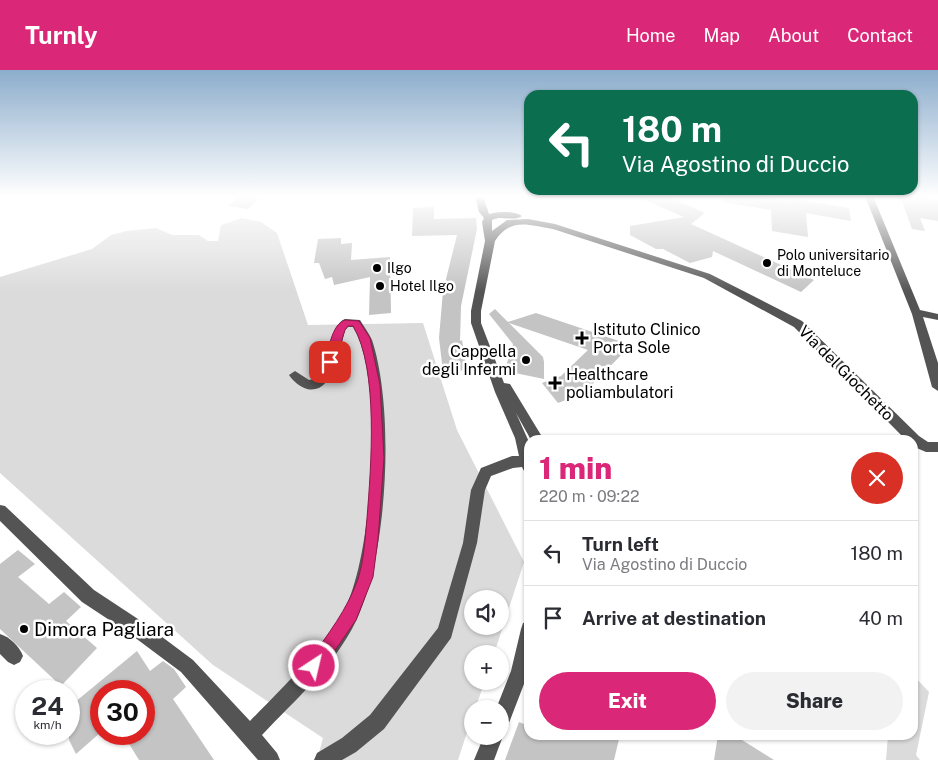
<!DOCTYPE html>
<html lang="en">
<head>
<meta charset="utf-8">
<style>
	body { margin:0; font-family:"Public Sans",sans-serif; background:#f2f2f3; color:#2b2b33; height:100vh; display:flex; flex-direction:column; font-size:19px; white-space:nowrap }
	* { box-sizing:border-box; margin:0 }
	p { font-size:16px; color:#7c7c81 }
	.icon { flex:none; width:28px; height:28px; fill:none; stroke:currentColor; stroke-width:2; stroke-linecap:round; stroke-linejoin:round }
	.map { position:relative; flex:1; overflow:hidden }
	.side { position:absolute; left:524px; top:365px; width:394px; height:305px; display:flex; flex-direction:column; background:#fff; border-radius:15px; box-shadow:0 1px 4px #0004 }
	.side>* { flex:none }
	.hud { position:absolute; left:524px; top:20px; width:394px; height:105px; border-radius:15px; box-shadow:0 1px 4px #0004; background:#0b6e4f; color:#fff; overflow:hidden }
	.controls { position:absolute; left:464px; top:520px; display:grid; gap:10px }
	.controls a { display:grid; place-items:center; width:45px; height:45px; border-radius:50%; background:#fff; box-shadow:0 1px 4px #0004; font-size:25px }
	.speed { position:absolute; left:15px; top:610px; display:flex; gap:10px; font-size:25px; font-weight:700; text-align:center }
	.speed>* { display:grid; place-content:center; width:65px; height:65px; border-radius:50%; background:#fff; box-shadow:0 1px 4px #0004; line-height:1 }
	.speed small { font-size:12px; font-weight:400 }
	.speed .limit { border:8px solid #d22; background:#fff; color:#111 }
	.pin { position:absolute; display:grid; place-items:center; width:42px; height:42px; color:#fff; margin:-21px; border-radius:10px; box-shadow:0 2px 8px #0006 }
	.me { position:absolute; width:55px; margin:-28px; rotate:35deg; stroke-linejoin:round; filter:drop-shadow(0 0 4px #0008) }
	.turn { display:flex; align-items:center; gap:18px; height:105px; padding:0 15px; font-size:22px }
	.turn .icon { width:65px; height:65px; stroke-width:2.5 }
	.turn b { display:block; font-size:35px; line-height:42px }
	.round { display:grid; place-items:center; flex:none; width:52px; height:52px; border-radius:26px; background:#f2f2f3 }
	.overview { display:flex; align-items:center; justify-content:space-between; height:85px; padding:0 15px }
	h1 { font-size:30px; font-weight:800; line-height:38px; color:#db2777 }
	.action { display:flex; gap:10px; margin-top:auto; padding:10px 15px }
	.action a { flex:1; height:58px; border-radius:30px; background:#db2777; color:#fff; font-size:20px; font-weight:800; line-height:58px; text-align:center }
	.action a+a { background:#f2f2f3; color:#2b2b33 }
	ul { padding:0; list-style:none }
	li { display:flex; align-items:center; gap:15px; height:65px; padding:0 15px; border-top:1px solid #e1e1e2 }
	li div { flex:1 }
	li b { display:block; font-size:19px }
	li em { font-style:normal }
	header { display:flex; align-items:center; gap:30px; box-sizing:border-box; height:70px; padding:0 25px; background:#db2777; color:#fff }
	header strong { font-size:24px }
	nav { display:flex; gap:28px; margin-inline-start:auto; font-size:18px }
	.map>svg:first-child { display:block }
	.green { fill:#dbdbdb; fill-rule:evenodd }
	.building { fill:#c4c4c4 }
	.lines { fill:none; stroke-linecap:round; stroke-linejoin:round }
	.minor { fill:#545454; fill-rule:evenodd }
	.route { fill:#db2777; stroke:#8e194d }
	.poi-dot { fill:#000; stroke:#fff; stroke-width:2 }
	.labels { text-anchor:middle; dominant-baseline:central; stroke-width:5; stroke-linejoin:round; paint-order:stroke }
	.far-poi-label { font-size:14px; fill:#000; stroke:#fff; text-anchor:start }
	.poi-label { font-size:16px; fill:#000; stroke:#fff; text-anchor:start }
	.street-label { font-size:16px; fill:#000; stroke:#fff }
	.near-poi-label { font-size:19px; fill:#000; stroke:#fff; text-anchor:start }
</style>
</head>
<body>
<header>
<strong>Turnly</strong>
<nav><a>Home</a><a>Map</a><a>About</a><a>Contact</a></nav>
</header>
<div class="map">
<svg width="938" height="690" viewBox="0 0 938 690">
	<rect width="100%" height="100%" fill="#fff"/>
	<g class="green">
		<path d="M242,148l19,4 16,11 31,92 115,-2 34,107 67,132 -30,92h-22v27h13l-10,28h-3v8l-14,43h-141l6,-22 -110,-73 -213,-192v-196l92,-28 19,-14 16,-4 29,-3 16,7h27l9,6h10l3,-16zM472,529h28v27h-28z"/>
		<polygon points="913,605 929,622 916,685 920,690 886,690 888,665 912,665"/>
	</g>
	<g class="building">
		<polygon points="239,126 261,126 248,139 229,136"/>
		<polygon points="636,126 667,126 705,143 691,154 814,210 801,222 713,181 712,187 690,193 663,179 656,179 630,165 630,156 684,147"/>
		<polygon points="724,126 752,126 787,131 786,128 849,138 851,151 806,143 808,167 772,161 771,140 723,132"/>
		<polygon points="900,126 927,126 928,129 938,130 938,151 920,148 925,161 912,159"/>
		<polygon points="434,137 434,149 476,148 477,159 461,236 460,271 462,270 467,300 443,302 439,268 443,221 457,165 412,166 413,138"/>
		<polygon points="341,168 341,174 352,173 351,190 390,187 391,243 369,245 370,207 334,215 332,207 325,209 319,193 314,193 318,169"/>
		<polygon points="495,239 508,252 536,243 631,275 584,323 558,333 542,313 561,306 588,280 509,253 543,287 544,292 544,309 515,303 508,297 507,293 513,274 489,244"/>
		<polygon points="18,480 35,494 18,507 49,534 64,522 81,537 66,551 97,578 61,616 0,559 0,494"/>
		<polygon points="137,581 150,601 163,591 174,599 186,617 173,629 214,690 139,690 123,664 144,664 144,621 101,621 101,662 76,684 69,670 69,637"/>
		<polygon points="519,652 529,656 529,665 620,665 614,690 505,690"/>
		<polygon points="718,665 734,665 774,690 714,690"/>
	</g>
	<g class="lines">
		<g class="minor">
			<path d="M475,126h8l6,18c9,-3 26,-3 33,2 -8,6 -21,-1 -30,4v11l15,-11 21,-1 27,5 155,50 92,47 117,115 9,6h10v10h-12l-14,-6v-6h-6l-112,-113 -90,-49 -151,-49c-25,-4 -42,-12 -58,12l-14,70v12l23,60 6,1 34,56h-13l-15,-27 13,29v31l-5,-2 -2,-4 -9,1 -22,8 -6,14 -8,53 -26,95 -67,91 -28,23 -14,8h-28l3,-7 25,-15 28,-23 68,-87 25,-85 8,-53 10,-22 31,-12h7l-4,-18 -20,-46 -24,-69v-12l14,-70 -3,-19 2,-4 -5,-6z"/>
			<polygon points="865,126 873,126 920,240 938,244 938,250 923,247 938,293 938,321 932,317 912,244"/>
			<path d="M345,249l15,1c4,7 9,13 12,20 23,69 16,215 -16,281 -21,44 -61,79 -94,114l15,18 3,7h-22l-77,-88 -55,-41 -44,-29 -82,-81v-16l5,1 89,84 44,29 55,41 57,61c33,-34 69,-68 93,-109 30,-52 42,-235 10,-285h-5l-3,3c-5,18 -11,65 -38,59 -7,-2 -14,-8 -18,-14l6,-4 14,9 8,-2c9,-13 14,-55 28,-59z"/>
			<polygon points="529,551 529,601 507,658 501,660 503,666 494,690 474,690 484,666 500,666 500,639 496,639 511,601 521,559 523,553"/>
			<path d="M0,564c10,3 19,12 23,22l-3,6 -6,3 -6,-3 -8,-8z"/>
		</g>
	</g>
	<linearGradient id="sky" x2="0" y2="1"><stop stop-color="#8cadcc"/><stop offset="0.57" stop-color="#fff"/><stop offset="1" stop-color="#fff" stop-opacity="0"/></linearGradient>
	<rect width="938" height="222" fill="url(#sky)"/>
	<path class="route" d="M345,250l14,1 11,17 10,47 4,73 -6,81 -5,38 -17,43 -36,52 -6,2 -5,-2 -3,-6 3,-5c19,-27 38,-51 49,-82 6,-19 7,-41 9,-61 4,-50 12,-149 -14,-192h-5l-3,4 -11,35h-7l-2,-3c4,-12 6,-37 20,-42z"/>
	<g class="poi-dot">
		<circle cx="767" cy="193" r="5"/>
		<circle cx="377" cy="198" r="5"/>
		<circle cx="380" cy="216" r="5"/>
		<path d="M579.5 260.5h5v5h5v5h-5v5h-5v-5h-5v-5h5z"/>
		<circle cx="526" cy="290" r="5"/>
		<path d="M552.5 305.5h5v5h5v5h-5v5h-5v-5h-5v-5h5z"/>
		<circle cx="24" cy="559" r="5"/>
	</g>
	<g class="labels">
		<g class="far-poi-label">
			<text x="777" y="185">Polo universitario<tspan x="777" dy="16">di Monteluce</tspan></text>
			<text x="387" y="198">Ilgo</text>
			<text x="390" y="216">Hotel Ilgo</text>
		</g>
		<g class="poi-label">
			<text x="593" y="259">Istituto Clinico<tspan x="593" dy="18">Porta Sole</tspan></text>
			<text x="516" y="281" text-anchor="end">Cappella<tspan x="516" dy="18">degli Infermi</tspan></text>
			<text x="566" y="304">Healthcare<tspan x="566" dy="18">poliambulatori</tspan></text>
		</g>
		<g class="street-label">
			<text transform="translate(846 303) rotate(45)">Via del Giochetto</text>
		</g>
		<g class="near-poi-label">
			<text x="34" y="559">Dimora Pagliara</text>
		</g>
	</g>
</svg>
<div class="controls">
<a><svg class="icon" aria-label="sound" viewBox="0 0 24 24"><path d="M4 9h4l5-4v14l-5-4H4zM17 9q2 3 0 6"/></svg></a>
<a>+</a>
<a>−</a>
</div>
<div class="speed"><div>24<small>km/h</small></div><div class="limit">30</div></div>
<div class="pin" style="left:330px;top:292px;background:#d93025"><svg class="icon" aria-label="arrive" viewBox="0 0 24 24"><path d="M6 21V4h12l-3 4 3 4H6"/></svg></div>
<svg class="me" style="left:314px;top:596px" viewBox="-20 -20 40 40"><circle r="17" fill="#db2777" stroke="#fff" stroke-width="3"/><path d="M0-11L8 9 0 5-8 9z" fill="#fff"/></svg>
<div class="hud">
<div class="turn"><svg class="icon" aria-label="left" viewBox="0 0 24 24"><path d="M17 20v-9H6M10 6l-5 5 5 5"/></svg><div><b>180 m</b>Via Agostino di Duccio</div></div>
</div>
<section class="side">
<div class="overview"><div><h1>1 min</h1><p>220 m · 09:22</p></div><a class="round" style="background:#d93025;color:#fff"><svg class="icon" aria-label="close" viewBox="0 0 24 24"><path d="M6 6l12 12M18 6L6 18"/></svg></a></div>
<ul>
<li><svg class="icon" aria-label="left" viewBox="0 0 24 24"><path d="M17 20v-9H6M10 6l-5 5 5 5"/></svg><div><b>Turn left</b><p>Via Agostino di Duccio</p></div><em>180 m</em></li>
<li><svg class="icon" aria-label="arrive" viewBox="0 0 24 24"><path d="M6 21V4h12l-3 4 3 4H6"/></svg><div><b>Arrive at destination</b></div><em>40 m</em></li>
</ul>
<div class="action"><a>Exit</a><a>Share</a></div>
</section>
</div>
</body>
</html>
